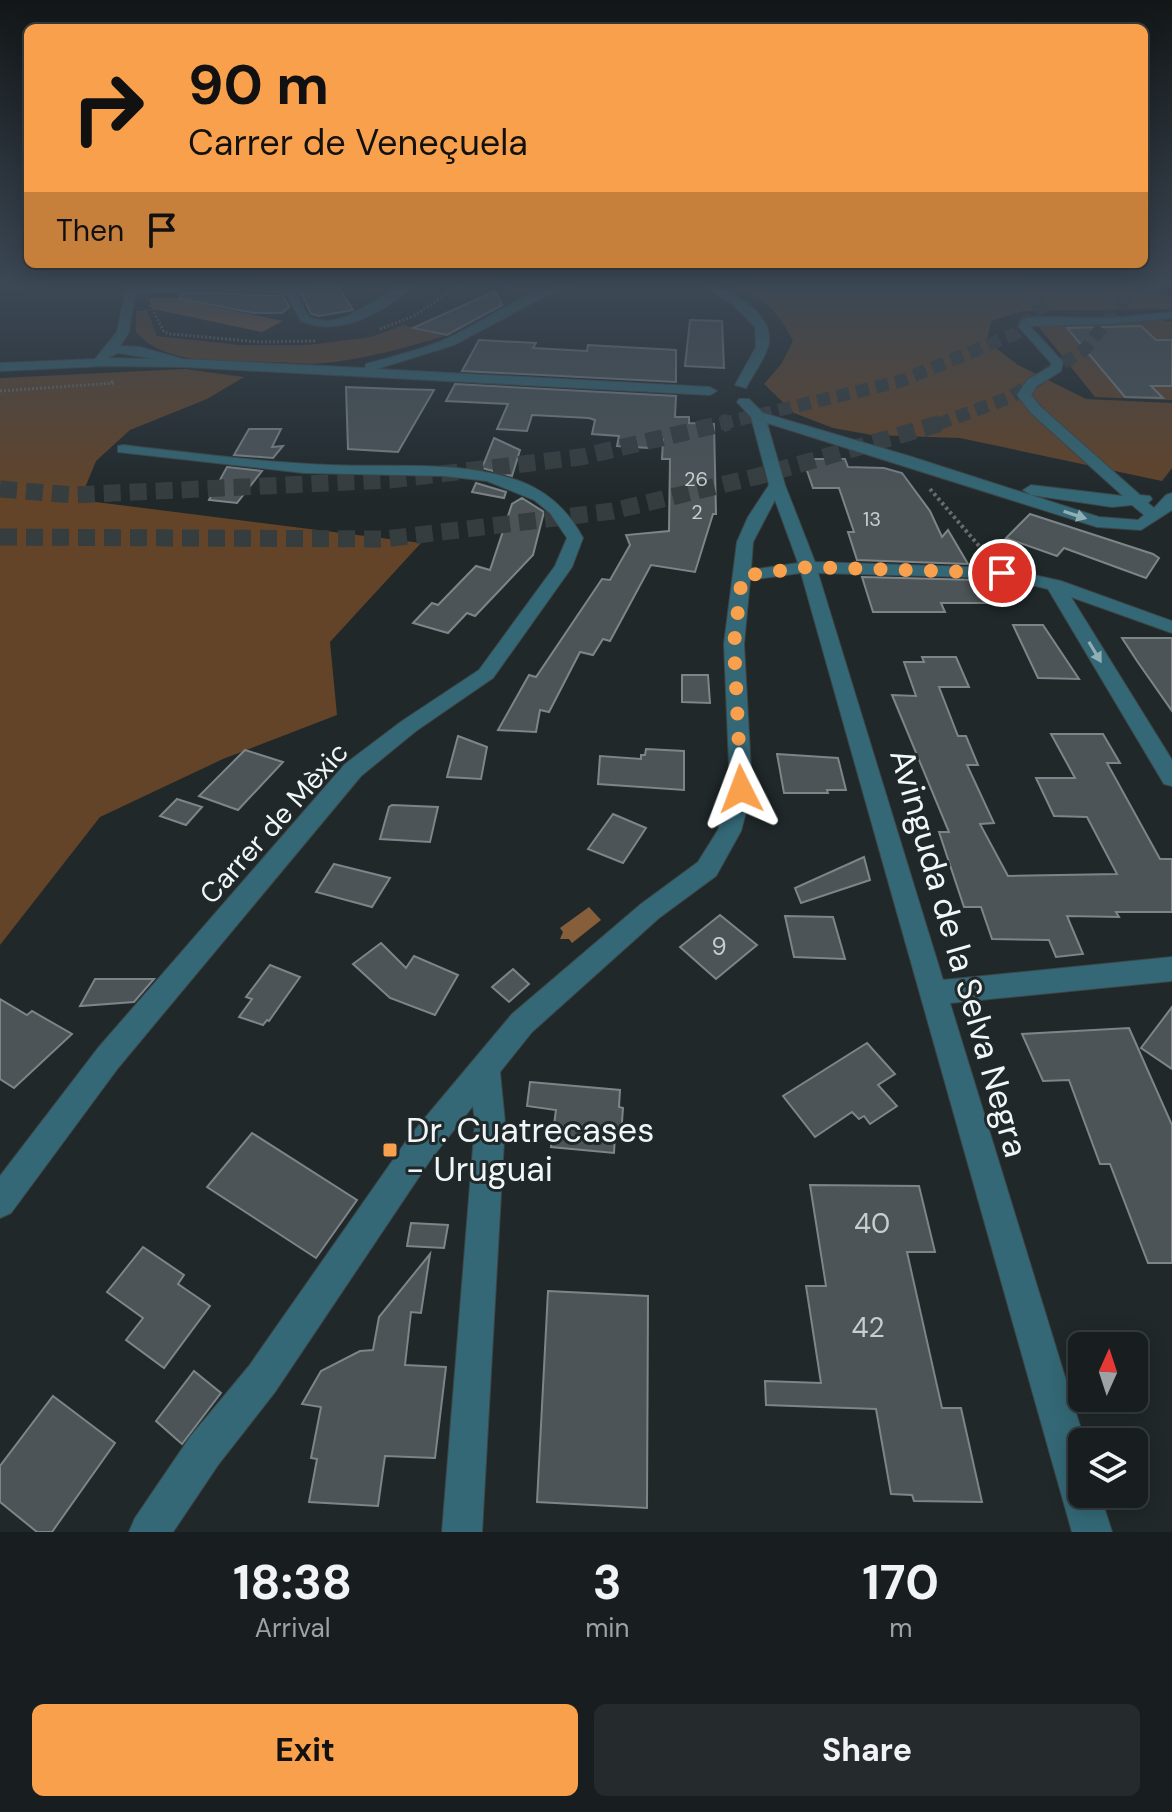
<!DOCTYPE html>
<html lang="en">
<head>
<meta charset="utf-8">
<style>
	body { margin:0; font-family:"DM Sans",sans-serif; background:#252b2d; color:#f1f3f6; height:100vh; display:flex; flex-direction:column; font-size:30px; white-space:nowrap }
	* { box-sizing:border-box; margin:0 }
	p { font-size:26px; color:#9fa2a5 }
	.icon { flex:none; width:44px; height:44px; fill:none; stroke:currentColor; stroke-width:2; stroke-linecap:round; stroke-linejoin:round }
	.map { position:relative; height:1532px; overflow:hidden }
	.details { display:flex; flex-direction:column; background:#181e20; flex:1 }
	.details>* { flex:none }
	.hud { position:absolute; left:24px; top:24px; width:1124px; height:244px; border-radius:12px; box-shadow:0 4px 20px #0003,0 0 0 2px #363c3e; background:#f9a04c; color:#111; overflow:hidden }
	.needle { width:52px; rotate:3deg }
	.fabs { position:absolute; left:1068px; top:1332px; display:grid; gap:16px }
	.fabs a { display:grid; place-items:center; width:80px; height:80px; border-radius:12px; background:#181e20; box-shadow:0 4px 20px #0003,0 0 0 2px #363c3e; font-size:40px }
	.pin { position:absolute; display:grid; place-items:center; width:68px; height:68px; color:#fff; margin:-34px; border:4px solid #fff; border-radius:50%; box-shadow:0 2px 8px #0007 }
	.me { position:absolute; width:88px; margin:-44px; rotate:357deg; stroke-linejoin:round; filter:drop-shadow(0 0 6px #0008) }
	.turn { display:flex; align-items:center; gap:28px; height:168px; padding:0 32px; font-size:36px }
	.turn .icon { width:104px; height:104px; stroke-width:2.5 }
	.turn b { display:block; font-size:56px; line-height:68px }
	.then { display:flex; align-items:center; height:76px; padding:0 32px; background:#0003; gap:16px; font-size:30px }
	.eta { display:flex; justify-content:space-evenly; align-items:center; height:136px; text-align:center }
	.eta b { font-size:48px; font-weight:700; line-height:56px }
	.action { display:flex; gap:16px; margin-top:auto; padding:16px 32px }
	.action a { flex:1; height:92px; border-radius:12px; background:#f9a04c; color:#111; font-size:32px; font-weight:700; line-height:92px; text-align:center }
	.action a+a { background:#252b2d; color:#f1f3f6 }
	.map>svg:first-child { display:block }
	.green { fill:#634429 }
	.water { fill:#865e3a }
	.building { fill:#4c5457; stroke:#7c8588; stroke-width:2 }
	.lines { fill:none; stroke-linecap:round; stroke-linejoin:round }
	.motorway-tunnel-far1 { stroke:#353d3e; stroke-width:13; stroke-dasharray:13 7; stroke-linecap:butt }
	.motorway-tunnel { stroke:#353d3e; stroke-width:17; stroke-dasharray:17 9; stroke-linecap:butt }
	.minor-casing { stroke:#3d4547; stroke-width:2 }
	.path-far1 { stroke:#666d6e; stroke-width:3; stroke-dasharray:2 2; stroke-linecap:butt }
	.path { stroke:#666d6e; stroke-width:4; stroke-dasharray:3 3; stroke-linecap:butt }
	.minor { fill:#346876; fill-rule:evenodd }
	.oneway { fill:#92afb6 }
	.route { stroke:#f9a04c; stroke-width:14; stroke-dasharray:0 25.2 }
	.poi-dot { fill:#f9a04c; stroke:#20282a; stroke-width:3 }
	.labels { text-anchor:middle; dominant-baseline:central; stroke-width:6; stroke-linejoin:round; paint-order:stroke }
	.far-number-label { font-size:20px; fill:#c8cecf }
	.number-label { font-size:24px; fill:#c8cecf }
	.street-label { font-size:28px; fill:#f1f6f7; stroke:#20282a }
	.near-number-label { font-size:28px; fill:#c8cecf }
	.near-street-label { font-size:34px; fill:#f1f6f7; stroke:#20282a }
	.near-poi-label { font-size:34px; fill:#f1f6f7; stroke:#20282a; text-anchor:start }
</style>
</head>
<body>
<div class="map">
<svg width="1172" height="1532" viewBox="0 0 1172 1532">
	<rect width="100%" height="100%" fill="#20282a"/>
	<g class="green">
		<path d="M732,286h380l60,11v12l-149,2 -32,10 -4,20 31,24 68,34 86,4v65l-10,13 -202,-43 -88,-3 -39,-7 -39,-15 -30,-29 18,-21 11,-22c-14,-28 -30,-46 -61,-55z"/>
		<path d="M147,310l10,26 83,9h68l63,-8 32,-12 41,11c-40,12 -78,23 -120,27 -17,2 -37,-1 -55,-1 -42,-2 -103,5 -133,-30v-21z"/>
		<polygon points="1161,320 1172,322 1172,400 1095,397 1034,321"/>
		<polygon points="185,369 244,377 207,399 130,430 96,461 80,500 421,543 330,642 337,715 223,759 100,817 0,945 0,378"/>
	</g>
	<g class="water">
		<polygon points="149,298 185,298 196,303 283,321 262,332 153,309"/>
		<polygon points="589,907 601,920 572,943 569,939 560,939 563,932 560,928"/>
	</g>
	<g class="building">
		<polygon points="317,286 338,286 353,310 319,316 311,314 303,296 299,294"/>
		<polygon points="495,291 502,305 447,335 413,328"/>
		<polygon points="206,293 283,296 289,307 282,313 254,313 180,299 181,294"/>
		<polygon points="690,320 722,321 724,368 685,366"/>
		<polygon points="1141,326 1156,340 1172,340 1172,386 1151,386 1163,398 1125,397 1067,328"/>
		<polygon points="479,340 536,343 533,348 587,351 588,345 676,350 676,382 462,371"/>
		<polygon points="455,384 676,396 675,417 689,417 689,423 714,424 716,514 713,514 695,572 651,565 610,641 603,639 593,655 580,652 549,712 540,710 536,732 498,730 529,675 536,677 602,579 610,580 630,545 626,535 669,531 670,459 662,459 663,440 649,448 617,446 619,436 592,434 595,420 589,418 532,415 527,431 497,429 508,404 446,401"/>
		<polygon points="346,387 398,389 434,390 398,452 348,449"/>
		<polygon points="249,429 281,429 272,447 283,446 273,458 234,455"/>
		<polygon points="494,438 520,450 512,476 482,468"/>
		<polygon points="803,459 845,459 848,467 884,468 902,473 930,511 942,537 948,530 968,564 857,560 848,532 854,532 839,488 813,488"/>
		<polygon points="227,467 262,471 237,503 209,500"/>
		<polygon points="476,483 506,492 504,498 472,492"/>
		<polygon points="522,498 544,512 533,555 475,616 467,613 448,633 413,623 432,603 438,605 476,566 490,570 512,504"/>
		<polygon points="1030,514 1153,554 1159,558 1146,578 1064,548 1057,556 1006,538"/>
		<polygon points="862,577 978,580 991,603 941,603 945,612 873,612"/>
		<polygon points="1013,625 1043,625 1079,679 1038,678"/>
		<polygon points="1122,638 1172,638 1172,711 1137,661"/>
		<polygon points="922,657 956,657 969,687 939,687 958,736 966,736 978,765 967,765 994,823 980,824 1008,876 1117,874 1087,817 1054,816 1036,778 1075,778 1051,734 1103,734 1120,763 1107,763 1160,859 1172,859 1172,912 1116,912 1119,917 1067,916 1083,954 1056,957 1049,940 992,939 981,907 964,907 939,832 949,832 892,695 916,696 904,662 924,662"/>
		<polygon points="682,675 708,675 710,703 682,702"/>
		<polygon points="458,736 487,747 481,779 447,777"/>
		<polygon points="646,749 684,751 684,790 598,784 600,756 641,759 641,755 645,755"/>
		<polygon points="245,750 283,762 238,810 199,796"/>
		<polygon points="777,754 838,758 846,790 827,790 828,793 784,793"/>
		<polygon points="177,799 202,807 186,825 160,816"/>
		<polygon points="392,805 438,807 430,842 380,839 389,807"/>
		<polygon points="613,814 646,828 623,863 588,849"/>
		<polygon points="864,857 870,880 801,903 795,888"/>
		<polygon points="334,864 390,878 372,907 316,892"/>
		<polygon points="720,915 757,945 716,979 680,947"/>
		<polygon points="785,916 833,917 845,959 794,957"/>
		<polygon points="381,943 406,968 414,956 458,975 435,1015 390,998 353,964"/>
		<polygon points="270,965 300,977 269,1021 267,1020 263,1025 239,1017 252,999 246,997"/>
		<polygon points="513,969 529,984 509,1002 492,987"/>
		<polygon points="95,979 154,979 134,1002 80,1006"/>
		<polygon points="0,999 27,1015 32,1011 72,1034 14,1088 0,1079"/>
		<polygon points="1172,1007 1172,1069 1141,1048"/>
		<polygon points="1129,1028 1172,1125 1172,1263 1148,1263 1110,1164 1100,1164 1069,1080 1043,1081 1022,1034"/>
		<polygon points="867,1043 895,1074 878,1085 897,1106 870,1124 864,1116 859,1119 852,1112 815,1137 783,1096"/>
		<polygon points="530,1082 620,1090 619,1107 623,1108 621,1135 615,1135 614,1153 551,1147 556,1110 527,1106"/>
		<polygon points="252,1133 357,1200 316,1258 207,1187"/>
		<polygon points="810,1185 919,1186 935,1252 907,1252 942,1408 961,1408 982,1502 914,1501 912,1495 891,1494 876,1409 766,1405 765,1381 821,1383 806,1286 826,1286"/>
		<polygon points="411,1223 448,1225 444,1248 407,1246"/>
		<polygon points="143,1247 184,1275 178,1284 210,1306 164,1368 126,1340 143,1318 107,1292"/>
		<polygon points="430,1254 421,1313 411,1312 405,1365 446,1367 435,1458 385,1456 378,1506 309,1502 317,1459 311,1458 321,1407 302,1404 321,1371 360,1351 373,1350 379,1317"/>
		<polygon points="548,1291 648,1296 647,1508 537,1502"/>
		<polygon points="194,1371 221,1393 182,1444 156,1421"/>
		<polygon points="53,1396 115,1443 52,1532 37,1532 0,1502 0,1466"/>
	</g>
	<g class="lines">
		<g class="motorway-tunnel-far1">
			<polyline points="720,424 898,382 1015,334 1062,286"/>
			<polyline points="938,424 1011,397 1085,349 1135,286"/>
		</g>
		<g class="motorway-tunnel">
			<polyline points="0,489 74,495 390,480 581,457 729,422"/>
			<polyline points="0,537 385,539 613,511 759,476 945,422"/>
		</g>
		<g class="minor-casing">
			<g id="minor">
				<path d="M126,286h188l-19,6 14,25c42,17 67,-31 105,-31 -30,26 -74,52 -113,35l-16,-28 -79,-3 -71,4 -6,38 -9,14 20,1 43,12 182,9 1,-4c27,-8 57,-14 82,-26 40,-18 80,-52 125,-52l-35,14 -84,45 -77,24 333,18 7,4 -7,4 -527,-28 -78,-1 -105,5v-8l95,-4 22,-27zM118,353l38,6 -49,-1z"/>
				<path d="M702,286c25,0 71,25 67,57 -3,15 -16,31 -23,45l-11,-3 21,-38 -1,-20 -23,-23z"/>
				<path d="M1172,312v6l-61,6 -81,2 33,36 -2,9 -24,15 -6,9 10,12 99,88 10,1 2,3 -4,4 6,5 12,-13 6,-2v17l-31,20 -44,-3 -330,-104 18,62 30,77 187,6 59,13 111,40v12l-101,-36 101,163v26l-8,-2 -116,-195 -46,-11 -184,-5 125,407 229,-23v24l-222,22 135,439h-3v52h18l12,38h-40l-271,-959 -51,7 -6,64 8,145 -11,42 -25,45 -57,42 -127,114 -32,40 5,51 -23,409h-40l33,-409 -2,-17 -42,53 -156,233 -57,73 -45,67h-44l6,-14 55,-81 59,-71 160,-229 103,-123 129,-110 57,-42 20,-32 12,-41 -6,-145 13,-102 11,-25 21,-32 -18,-68 -14,-15 2,-3h10l14,14 146,43 190,61 39,3 6,-5 -12,-10 -20,2 -81,-12 -8,-5 8,-5 92,11 -92,-83 -14,-18 10,-15 24,-14v-3l-33,-37 5,-7 12,-2 76,1zM775,500l23,63 -47,7 2,-28z"/>
				<path d="M123,445c68,8 137,17 206,20 64,3 132,-6 193,17 28,11 47,30 61,56l-11,29 -79,111 -77,53 -55,45 -243,292 -107,145 -11,5v-42l98,-128 247,-284 57,-43 77,-51 76,-104 12,-28 -17,-25 -16,-13 -47,-19 -43,-5 -140,-3 -186,-21v-6z"/>
			</g>
		</g>
		<g class="path-far1">
			<polyline points="150,305 164,332 171,334 260,342 315,341"/>
			<polyline points="380,329 414,316 459,286"/>
			<polyline points="0,391 114,383 109,380"/>
		</g>
		<polyline class="path" points="930,489 986,554"/>
		<use href="#minor" class="minor"/>
	</g>
	<defs><path id="oneway-solid" d="M-6-.8H1V-3.2L6.5 0L1 3.2V.8H-6Z" transform="scale(2)"/></defs>
	<g class="oneway">
		<use href="#oneway-solid" transform="translate(1075 515) rotate(18)"/>
		<use href="#oneway-solid" transform="translate(1095 652) rotate(59)"/>
	</g>
	<linearGradient id="sky" x2="0" y2="1"><stop stop-color="#121617"/><stop offset="0.57" stop-color="#3c4855"/><stop offset="1" stop-color="#3c4855" stop-opacity="0"/></linearGradient>
	<rect width="1172" height="501" fill="url(#sky)"/>
	<g class="lines">
		<polyline class="route" points="741,789 734,644 742,576 808,567 1002,573"/>
	</g>
	<rect class="poi-dot" x="382" y="1142" width="16" height="16" rx="4"/>
	<g class="labels">
		<g class="far-number-label">
			<text x="696" y="479">26</text>
			<text x="697" y="512">2</text>
			<text x="872" y="519">13</text>
		</g>
		<g class="number-label">
			<text x="719" y="946">9</text>
		</g>
		<g class="street-label">
			<text transform="translate(274 823) rotate(-48)">Carrer de Mèxic</text>
		</g>
		<g class="near-number-label">
			<text x="872" y="1223">40</text>
			<text x="868" y="1327">42</text>
		</g>
		<g class="near-street-label">
			<text transform="translate(959 953) rotate(74)">Avinguda de la Selva Negra</text>
		</g>
		<g class="near-poi-label">
			<text x="406" y="1130">Dr. Cuatrecases<tspan x="406" dy="39">- Uruguai</tspan></text>
		</g>
	</g>
</svg>
<div class="fabs">
<a><svg class="needle" viewBox="-14 -14 28 28"><path d="M0-13l5 13h-10z" fill="#e53935"/><path d="M0 13l5-13h-10z" fill="#9fa2a5"/></svg></a>
<a><svg class="icon" aria-label="layers" viewBox="0 0 24 24"><path d="M12 4l9 5-9 5-9-5zM3 14l9 5 9-5"/></svg></a>
</div>
<div class="pin" style="left:1002px;top:573px;background:#d93025"><svg class="icon" aria-label="arrive" viewBox="0 0 24 24"><path d="M6 21V4h12l-3 4 3 4H6"/></svg></div>
<svg class="me" style="left:741px;top:789px" viewBox="-20 -20 40 40"><path d="M0-17L14 15 0 8-14 15z" fill="#f9a04c" stroke="#fff" stroke-width="4"/></svg>
<div class="hud">
<div class="turn"><svg class="icon" aria-label="right" viewBox="0 0 24 24"><path d="M7 20v-9h11M14 6l5 5-5 5"/></svg><div><b>90 m</b>Carrer de Veneçuela</div></div>
<div class="then">Then<svg class="icon" aria-label="arrive" viewBox="0 0 24 24"><path d="M6 21V4h12l-3 4 3 4H6"/></svg></div>
</div>
</div>
<section class="details">
<div class="eta">
<div><b>18:38</b><p>Arrival</p></div>
<div><b>3</b><p>min</p></div>
<div><b>170</b><p>m</p></div>
</div>
<div class="action"><a>Exit</a><a>Share</a></div>
</section>
</body>
</html>
